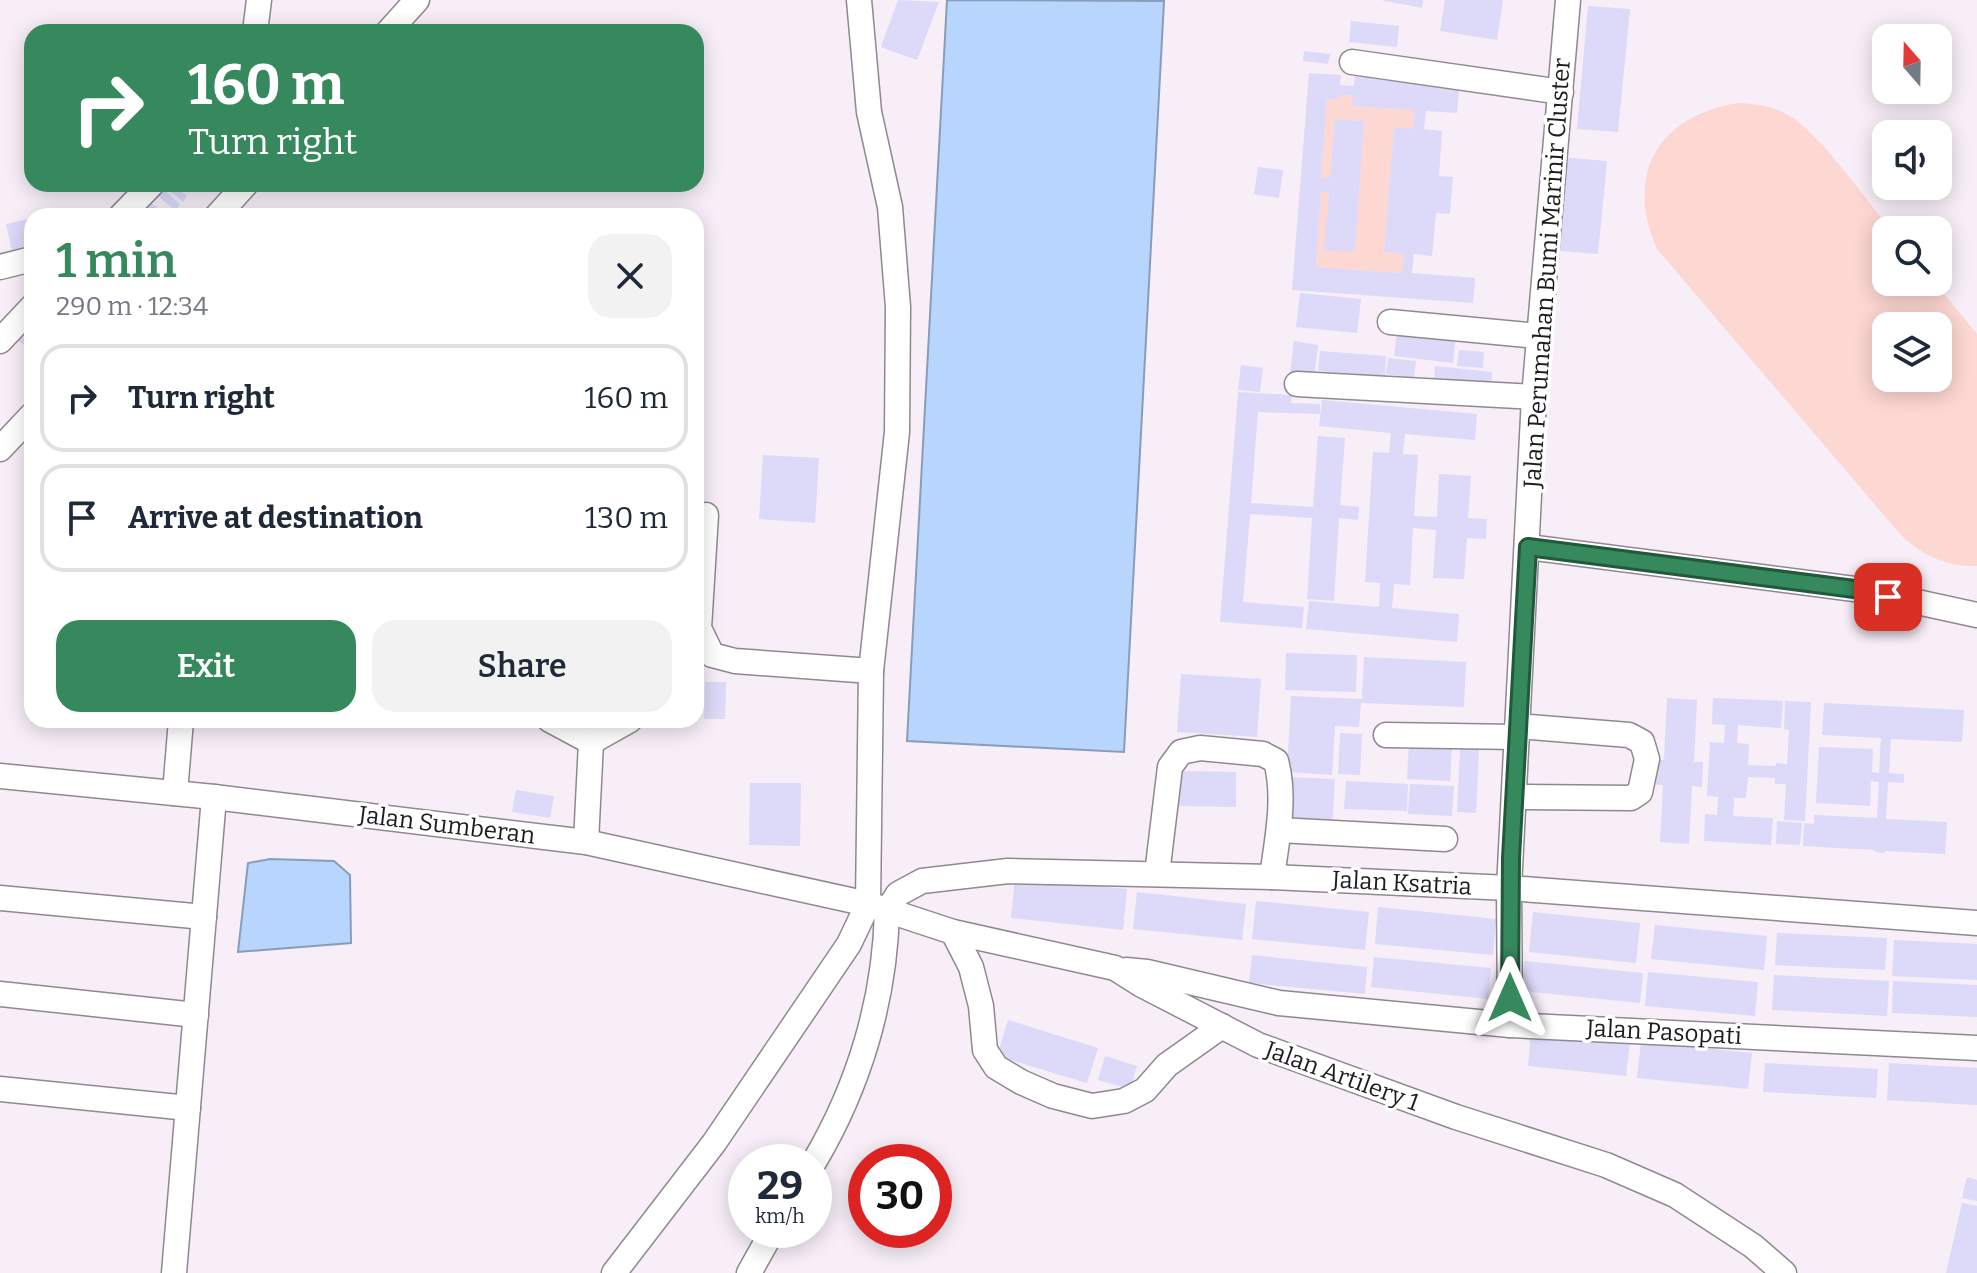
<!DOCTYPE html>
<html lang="en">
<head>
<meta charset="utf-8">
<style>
	body { margin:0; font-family:Bitter,serif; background:#f2f2f3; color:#1f2937; height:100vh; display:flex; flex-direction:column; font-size:30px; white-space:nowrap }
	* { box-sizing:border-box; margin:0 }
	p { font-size:26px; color:#747a83 }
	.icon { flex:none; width:44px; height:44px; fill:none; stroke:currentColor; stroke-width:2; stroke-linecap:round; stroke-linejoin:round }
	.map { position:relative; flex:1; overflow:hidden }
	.drawer { position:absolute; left:24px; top:208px; width:680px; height:520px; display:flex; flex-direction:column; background:#fff; border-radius:24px; box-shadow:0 4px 20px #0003 }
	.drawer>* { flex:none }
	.guide { position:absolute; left:24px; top:24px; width:680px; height:168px; border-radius:24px; box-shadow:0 4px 20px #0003; background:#35895c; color:#fff; overflow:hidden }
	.needle { width:52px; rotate:340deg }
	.controls { position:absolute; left:1872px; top:24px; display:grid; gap:16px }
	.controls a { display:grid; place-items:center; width:80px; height:80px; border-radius:16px; background:#fff; box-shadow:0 4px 20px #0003; font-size:40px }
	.speed { position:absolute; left:728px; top:1144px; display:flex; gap:16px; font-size:40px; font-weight:700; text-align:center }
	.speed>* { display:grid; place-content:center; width:104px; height:104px; border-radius:50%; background:#fff; box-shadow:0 4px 20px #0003; line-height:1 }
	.speed small { font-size:20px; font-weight:400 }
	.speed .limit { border:12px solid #d22; background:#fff; color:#111 }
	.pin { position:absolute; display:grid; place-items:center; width:68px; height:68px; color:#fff; margin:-34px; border-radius:16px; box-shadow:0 4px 12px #0006 }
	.me { position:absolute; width:88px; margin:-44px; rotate:0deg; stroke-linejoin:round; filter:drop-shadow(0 0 6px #0008) }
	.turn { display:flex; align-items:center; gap:28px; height:168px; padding:0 32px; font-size:36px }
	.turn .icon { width:104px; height:104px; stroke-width:2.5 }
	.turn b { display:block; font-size:56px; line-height:68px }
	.round { display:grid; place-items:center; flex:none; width:84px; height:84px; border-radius:24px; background:#f2f2f3 }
	.summary { display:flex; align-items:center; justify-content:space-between; height:136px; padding:0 32px }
	h1 { font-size:48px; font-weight:600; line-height:60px; color:#35895c }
	.cta { display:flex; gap:16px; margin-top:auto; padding:16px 32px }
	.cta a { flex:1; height:92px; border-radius:24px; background:#35895c; color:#fff; font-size:32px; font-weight:600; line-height:92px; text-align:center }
	.cta a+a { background:#f2f2f3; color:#1f2937 }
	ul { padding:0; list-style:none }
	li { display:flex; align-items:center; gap:24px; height:108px; margin:0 16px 12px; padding:0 16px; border:4px solid #e0e1e3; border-radius:24px }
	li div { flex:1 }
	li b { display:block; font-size:30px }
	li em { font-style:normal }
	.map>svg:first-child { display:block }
	.green { fill:#fdd7d1; fill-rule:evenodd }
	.water { fill:#b7d5fd; stroke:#899dba; stroke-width:2 }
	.building { fill:#dcd9f9; fill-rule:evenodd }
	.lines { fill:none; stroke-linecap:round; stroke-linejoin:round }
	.minor-casing { stroke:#908891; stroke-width:27 }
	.minor { stroke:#fff; stroke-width:24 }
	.route-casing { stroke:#22593c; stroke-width:20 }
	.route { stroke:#35895c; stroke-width:14 }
	.labels { text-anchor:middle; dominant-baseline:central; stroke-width:7; stroke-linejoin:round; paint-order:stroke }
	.street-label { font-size:24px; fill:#1e1b1f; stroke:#fff }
</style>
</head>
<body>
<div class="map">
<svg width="1977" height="1273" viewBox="0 0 1977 1273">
	<rect width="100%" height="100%" fill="#f7eef8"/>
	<g class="green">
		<polygon points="1340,95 1353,96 1353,106 1414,110 1413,129 1394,128 1384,252 1404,254 1402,273 1316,267 1321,192 1329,192 1325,249 1355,251 1364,121 1335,119 1330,178 1321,177 1327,99 1339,99"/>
		<path d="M1738,103c17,1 33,3 48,11 32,16 80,86 105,116h-5v52h48l43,52v232c-31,1 -55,-11 -77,-32l-243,-285c-33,-75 1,-133 81,-146zM1886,326h52v52h-52z"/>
	</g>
	<g class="water">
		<polygon points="947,0 1164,1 1124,752 907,741"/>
		<polygon points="270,859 334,861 350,875 351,943 238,952 248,863"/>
	</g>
	<g class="building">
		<polygon points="898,0 939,2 917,60 881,47"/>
		<polygon points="1381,0 1423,0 1422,8"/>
		<polygon points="1445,0 1503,0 1497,40 1440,31"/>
		<polygon points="1588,6 1630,9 1618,132 1577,129"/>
		<polygon points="1351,21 1399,26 1397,47 1349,42"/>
		<polygon points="1304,51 1330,54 1328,64 1303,61"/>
		<path d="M1309,73l32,2 -1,10 14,1 1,-10 105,7 -3,30 -31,-2 -2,18 18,2 -3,45 14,1 -3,37 -14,-1 -4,43 -18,-2 -2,19 63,5 -2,25 -181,-13zM1340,95l13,1 -1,10 62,4 -1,19 -19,-2 -10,125 20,2 -2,19 -86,-6 5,-75h8l-5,58 31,2 9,-131 -29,-2 -5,59 -9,-1 6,-78h12z"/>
		<polygon points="1559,157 1607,161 1598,254 1551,250"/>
		<polygon points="1258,167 1283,170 1279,198 1254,194"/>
		<polygon points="167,184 172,184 187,196 183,202 165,187"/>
		<polygon points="161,187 180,204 175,211 155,193"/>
		<polygon points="146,200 166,213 164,216 141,216 137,214"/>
		<polygon points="28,219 32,250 13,255 6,224"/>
		<polygon points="1300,293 1361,299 1357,333 1296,327"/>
		<polygon points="27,323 32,328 32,351 13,337"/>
		<polygon points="1398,324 1456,331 1453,363 1394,356"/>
		<polygon points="1294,341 1318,345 1314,378 1290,374"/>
		<polygon points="1459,350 1484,352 1483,368 1457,366"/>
		<polygon points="1320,351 1386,356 1385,376 1318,371"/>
		<polygon points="1388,358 1416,361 1414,378 1386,374"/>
		<polygon points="1241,365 1263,368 1260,392 1238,390"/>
		<polygon points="1435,366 1492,372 1491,385 1434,379"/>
		<polygon points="1238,392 1292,395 1291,403 1320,404 1320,414 1258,412 1251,503 1313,507 1318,436 1345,438 1340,505 1359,507 1358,520 1339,518 1334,601 1307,599 1312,518 1250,514 1243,602 1304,607 1302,628 1220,622"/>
		<polygon points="1322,400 1477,414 1475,440 1405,434 1403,454 1418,455 1414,516 1437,517 1439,474 1471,476 1468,518 1487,519 1486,539 1467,538 1464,579 1433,578 1436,530 1413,528 1410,585 1394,584 1392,608 1459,614 1457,642 1306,629 1309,601 1379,607 1380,583 1365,582 1373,452 1389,453 1391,433 1319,426"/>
		<polygon points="763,455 819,458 815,523 759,519"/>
		<polygon points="1286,653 1357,655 1356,692 1285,690"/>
		<polygon points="1364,657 1466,662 1464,707 1361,703 1359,727 1335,726 1332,775 1287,772 1291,696 1362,699"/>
		<polygon points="1181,674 1261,679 1257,737 1177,732"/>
		<polygon points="705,682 726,682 725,719 704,719"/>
		<polygon points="1667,698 1697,700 1694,762 1703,762 1702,787 1692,786 1689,844 1660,842 1663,785 1648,784 1649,759 1664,760"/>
		<polygon points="1713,698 1783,701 1781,728 1738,725 1737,743 1749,744 1748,765 1776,766 1776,763 1787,764 1789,730 1784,729 1785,701 1811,702 1805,821 1784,820 1786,784 1775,784 1775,778 1748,777 1746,798 1734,798 1733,816 1773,818 1771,845 1704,841 1705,814 1717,815 1718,797 1707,796 1710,742 1724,743 1725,725 1712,724"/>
		<polygon points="1824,703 1964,710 1962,742 1891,739 1889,773 1904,774 1904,783 1888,782 1886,819 1947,822 1945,854 1885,851 1885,853 1875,852 1875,850 1803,846 1804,823 1814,824 1814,815 1877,818 1879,782 1871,781 1870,806 1816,803 1819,747 1873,749 1872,772 1879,773 1881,738 1822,735"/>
		<polygon points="1340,733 1362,734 1360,775 1338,774"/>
		<polygon points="1409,743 1452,745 1450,781 1407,779"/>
		<polygon points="1460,748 1479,749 1476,813 1457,812"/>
		<polygon points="1179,771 1236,772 1236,807 1178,806"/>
		<polygon points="1288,777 1335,779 1332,831 1285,828"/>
		<polygon points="1346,781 1408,784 1407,811 1344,809"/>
		<polygon points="750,783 801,783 800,846 749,845"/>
		<polygon points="1410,784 1454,786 1452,816 1408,814"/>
		<polygon points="516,790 554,796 550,818 512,812"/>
		<polygon points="1777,821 1802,823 1800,845 1776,844"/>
		<polygon points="1015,878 1127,889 1123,930 1011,918"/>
		<polygon points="1137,892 1246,904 1242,940 1133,929"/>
		<polygon points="1256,901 1369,912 1365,950 1252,939"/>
		<polygon points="1378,907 1496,919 1493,955 1375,944"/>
		<polygon points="1533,912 1640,923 1636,963 1529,952"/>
		<polygon points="1655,925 1767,936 1764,970 1651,959"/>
		<polygon points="1777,933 1887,938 1885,970 1775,965"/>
		<polygon points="1894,940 1977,944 1977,980 1892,976"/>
		<polygon points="1252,955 1367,967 1365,994 1249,983"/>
		<polygon points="1374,957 1491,968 1488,999 1371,987"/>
		<polygon points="1525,961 1643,973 1640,1003 1522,991"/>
		<polygon points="1648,972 1758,982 1755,1016 1645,1006"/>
		<polygon points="1774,975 1889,981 1887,1016 1772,1010"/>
		<polygon points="1893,981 1977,985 1977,1017 1892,1013"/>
		<polygon points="1008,1020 1098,1048 1087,1083 997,1056"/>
		<polygon points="1531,1031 1630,1041 1626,1076 1528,1066"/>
		<polygon points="1641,1042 1752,1053 1748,1089 1637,1078"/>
		<polygon points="1105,1056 1137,1066 1130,1089 1098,1080"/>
		<polygon points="1765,1063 1878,1069 1876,1098 1763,1092"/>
		<polygon points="1889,1063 1977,1068 1977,1105 1887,1100"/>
		<polygon points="1967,1177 1977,1180 1977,1201 1962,1198"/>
		<polygon points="1962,1203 1977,1206 1977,1273 1946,1273"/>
	</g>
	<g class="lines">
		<g class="minor-casing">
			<g id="minor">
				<polyline points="255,32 259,0"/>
				<polyline points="388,32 417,0"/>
				<polyline points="1352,62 1561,92"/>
				<polyline points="121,216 152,184"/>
				<polyline points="217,216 246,184"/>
				<polyline points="0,267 32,259"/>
				<polyline points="1390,322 1538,336"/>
				<polyline points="0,341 32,307"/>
				<polyline points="1297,384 1534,397"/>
				<polyline points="0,449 32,415"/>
				<polyline points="706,515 699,628 712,655 735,661 871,671"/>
				<polyline points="1528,547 1862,590 1977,615"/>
				<polyline points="550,720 591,742"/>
				<polyline points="1386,735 1517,737"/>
				<polyline points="591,742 630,720"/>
				<polyline points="0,776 214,797 586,842 868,904 953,932 1115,968 1142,985 1258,1045 1456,1117 1606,1165 1675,1195 1753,1246 1784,1273"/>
				<polyline points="175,793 181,720"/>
				<polyline points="1514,797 1631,798 1640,792 1647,759 1642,742 1629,735 1517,726"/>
				<polyline points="1279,830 1445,839"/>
				<polyline points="586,842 591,742"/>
				<path d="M1157,874l13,-107 11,-15 19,-4 63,6 13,7c10,37 1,78 -4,116"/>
				<polyline points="0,898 204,917"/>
				<polyline points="887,911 898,894 922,881 1008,871 1272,877 1509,888 1977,923"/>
				<polyline points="953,932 971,967 981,1006 985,1050 996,1067 1021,1082 1053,1096 1092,1106 1124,1101 1145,1090 1167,1065 1222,1026"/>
				<polyline points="1126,970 1147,972 1279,1003 1510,1025 1977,1048"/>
				<polyline points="0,994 196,1015"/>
				<polyline points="1510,1025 1509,888 1534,397 1568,0"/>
				<polyline points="0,1089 188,1108"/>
				<path d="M814,1162c45,-76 71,-162 73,-251"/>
				<polyline points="174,1273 214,797"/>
				<polyline points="614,1273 714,1143 849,944 868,904 871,671 897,432 898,307 890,207 869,112 859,0"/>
				<polyline points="749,1273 773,1230"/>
			</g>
		</g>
		<use href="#minor" class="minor"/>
	</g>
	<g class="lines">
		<g class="route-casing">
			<polyline id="route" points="1510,998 1511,858 1528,547 1862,590 1888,597"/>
		</g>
		<use href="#route" class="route"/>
	</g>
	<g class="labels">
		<g class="street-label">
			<text transform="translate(1547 273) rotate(-86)">Jalan Perumahan Bumi Marinir Cluster</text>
			<text transform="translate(447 825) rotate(7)">Jalan Sumberan</text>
			<text transform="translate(1402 883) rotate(3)">Jalan Ksatria</text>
			<text transform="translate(1664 1032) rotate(3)">Jalan Pasopati</text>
			<text transform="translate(1342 1076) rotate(20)">Jalan Artilery 1</text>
		</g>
	</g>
</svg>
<div class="controls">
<a><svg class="needle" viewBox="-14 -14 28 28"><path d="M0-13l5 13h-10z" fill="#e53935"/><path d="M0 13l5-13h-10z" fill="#747a83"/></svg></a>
<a><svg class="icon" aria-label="sound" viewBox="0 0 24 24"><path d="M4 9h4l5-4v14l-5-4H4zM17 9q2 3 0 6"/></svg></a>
<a><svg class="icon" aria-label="search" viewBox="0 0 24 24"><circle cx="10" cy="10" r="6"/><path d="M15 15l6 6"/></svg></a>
<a><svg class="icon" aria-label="layers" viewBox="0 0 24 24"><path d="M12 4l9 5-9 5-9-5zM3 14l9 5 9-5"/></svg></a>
</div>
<div class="speed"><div>29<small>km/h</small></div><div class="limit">30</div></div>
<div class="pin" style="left:1888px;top:597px;background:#d93025"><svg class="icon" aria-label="arrive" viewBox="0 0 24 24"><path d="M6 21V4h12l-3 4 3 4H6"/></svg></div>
<svg class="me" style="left:1510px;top:998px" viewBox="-20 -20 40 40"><path d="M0-17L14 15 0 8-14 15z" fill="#35895c" stroke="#fff" stroke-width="4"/></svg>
<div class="guide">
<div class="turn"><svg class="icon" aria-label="right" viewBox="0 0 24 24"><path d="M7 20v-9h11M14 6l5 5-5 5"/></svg><div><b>160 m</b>Turn right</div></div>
</div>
<section class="drawer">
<div class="summary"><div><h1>1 min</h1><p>290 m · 12:34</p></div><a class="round"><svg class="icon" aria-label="close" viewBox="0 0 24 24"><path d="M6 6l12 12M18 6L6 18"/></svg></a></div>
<ul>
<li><svg class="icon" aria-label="right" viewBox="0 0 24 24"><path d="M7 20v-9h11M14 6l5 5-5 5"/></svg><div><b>Turn right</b></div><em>160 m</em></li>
<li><svg class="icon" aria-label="arrive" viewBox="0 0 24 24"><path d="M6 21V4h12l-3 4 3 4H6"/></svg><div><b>Arrive at destination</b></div><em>130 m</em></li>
</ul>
<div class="cta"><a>Exit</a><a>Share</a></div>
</section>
</div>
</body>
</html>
